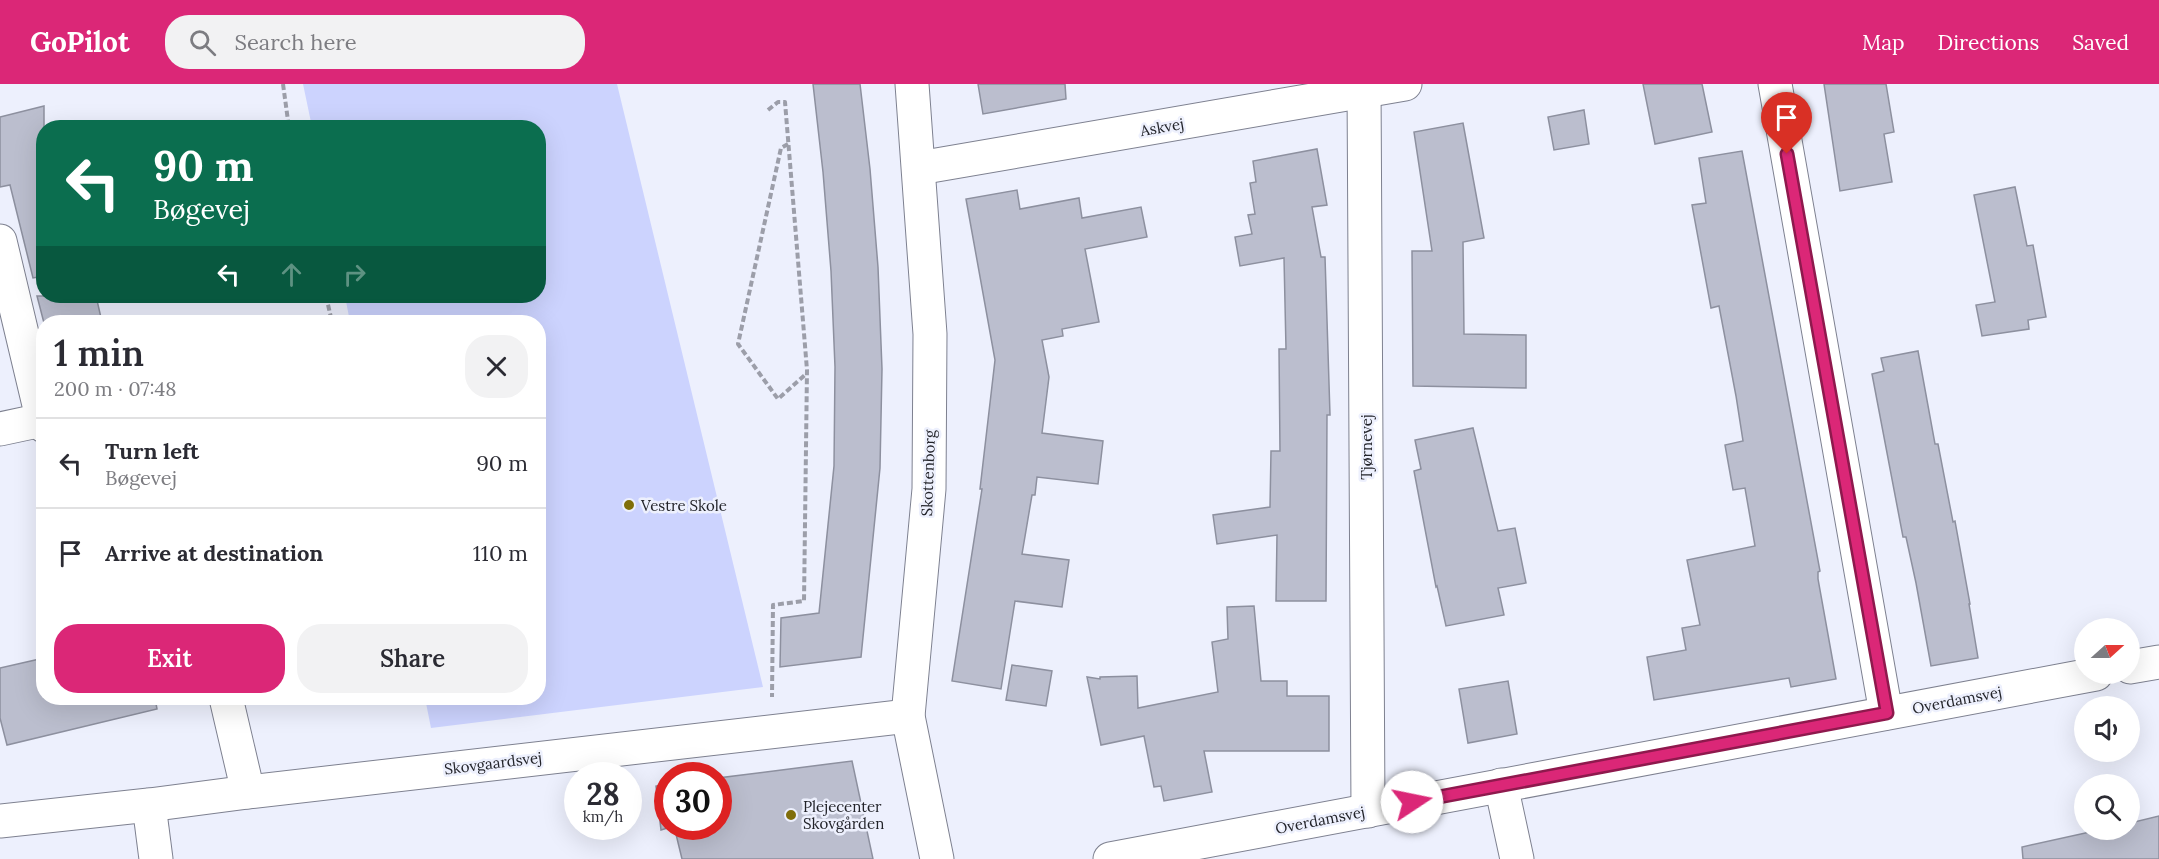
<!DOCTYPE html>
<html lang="en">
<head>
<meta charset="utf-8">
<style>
	body { margin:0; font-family:Lora,serif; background:#f2f2f3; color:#2b2b33; height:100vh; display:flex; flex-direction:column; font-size:22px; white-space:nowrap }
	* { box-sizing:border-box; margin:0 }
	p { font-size:20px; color:#7c7c81 }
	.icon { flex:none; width:33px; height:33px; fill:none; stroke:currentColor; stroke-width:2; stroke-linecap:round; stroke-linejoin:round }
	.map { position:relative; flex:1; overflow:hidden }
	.panel { position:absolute; left:36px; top:231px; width:510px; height:390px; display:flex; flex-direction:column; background:#fff; border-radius:24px; box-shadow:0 6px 24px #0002 }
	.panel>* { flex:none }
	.top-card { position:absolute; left:36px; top:36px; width:510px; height:183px; border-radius:24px; box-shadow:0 6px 24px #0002; background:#0b6e4f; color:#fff; overflow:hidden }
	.needle { width:39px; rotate:69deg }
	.buttons { position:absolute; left:2074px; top:534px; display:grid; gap:12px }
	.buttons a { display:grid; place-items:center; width:66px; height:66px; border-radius:50%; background:#fff; box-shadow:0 6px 24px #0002; font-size:30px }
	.speed { position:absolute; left:564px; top:678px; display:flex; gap:12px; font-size:30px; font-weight:700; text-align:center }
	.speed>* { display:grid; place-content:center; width:78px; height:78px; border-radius:50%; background:#fff; box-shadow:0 6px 24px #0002; line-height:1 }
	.speed small { font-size:15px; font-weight:400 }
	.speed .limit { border:9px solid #d22; background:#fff; color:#111 }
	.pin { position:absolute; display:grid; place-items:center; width:51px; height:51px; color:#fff; margin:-62px -26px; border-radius:50% 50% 50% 0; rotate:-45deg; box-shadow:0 0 6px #0007 }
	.pin .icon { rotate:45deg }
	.me { position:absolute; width:66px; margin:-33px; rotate:79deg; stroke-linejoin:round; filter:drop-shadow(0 0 4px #0008) }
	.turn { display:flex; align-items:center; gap:21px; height:126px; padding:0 18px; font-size:27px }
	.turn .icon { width:78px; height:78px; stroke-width:2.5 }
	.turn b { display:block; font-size:42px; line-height:51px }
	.lanes { display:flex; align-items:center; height:57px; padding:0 18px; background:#0003; justify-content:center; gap:30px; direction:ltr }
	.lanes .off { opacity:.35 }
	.round { display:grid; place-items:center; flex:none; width:63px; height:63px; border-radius:24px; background:#f2f2f3 }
	.summary { display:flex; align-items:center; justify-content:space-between; height:102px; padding:0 18px }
	h1 { font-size:36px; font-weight:600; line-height:45px }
	.button { display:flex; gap:12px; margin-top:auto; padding:12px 18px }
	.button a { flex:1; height:69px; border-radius:24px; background:#db2777; color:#fff; font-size:24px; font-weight:600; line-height:69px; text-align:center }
	.button a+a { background:#f2f2f3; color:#2b2b33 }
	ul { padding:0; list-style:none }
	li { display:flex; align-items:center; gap:18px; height:90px; padding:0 18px; border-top:2px solid #e1e1e2 }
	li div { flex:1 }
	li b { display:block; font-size:22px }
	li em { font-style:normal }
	header { display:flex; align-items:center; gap:36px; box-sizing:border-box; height:84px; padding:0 30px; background:#db2777; color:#fff }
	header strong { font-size:28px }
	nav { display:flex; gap:33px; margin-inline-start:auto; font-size:21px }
	.search { width:420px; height:54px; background:#f2f2f3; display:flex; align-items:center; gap:15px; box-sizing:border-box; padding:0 21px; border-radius:24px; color:#7c7c81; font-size:22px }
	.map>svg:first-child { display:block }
	.green { fill:#ccd3fe }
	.building { fill:#bbbece; stroke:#8d909f; stroke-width:1.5 }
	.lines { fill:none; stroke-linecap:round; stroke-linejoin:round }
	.minor-casing { stroke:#7e8190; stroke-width:35 }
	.path { stroke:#9c9ea9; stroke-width:4; stroke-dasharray:6 3; stroke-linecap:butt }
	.minor { stroke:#fff; stroke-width:33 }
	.route-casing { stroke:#8e194d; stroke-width:15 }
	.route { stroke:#db2777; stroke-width:10 }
	.poi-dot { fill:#806e0a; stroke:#edf0fd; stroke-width:2 }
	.labels { text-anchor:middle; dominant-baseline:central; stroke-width:5; stroke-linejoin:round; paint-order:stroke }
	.street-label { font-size:15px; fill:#222329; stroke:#edf0fd }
	.poi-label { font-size:15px; fill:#222329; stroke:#edf0fd; text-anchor:start }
</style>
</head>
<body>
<header>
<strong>GoPilot</strong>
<div class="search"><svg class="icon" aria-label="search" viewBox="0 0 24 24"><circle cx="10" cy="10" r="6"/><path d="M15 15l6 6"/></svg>Search here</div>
<nav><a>Map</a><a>Directions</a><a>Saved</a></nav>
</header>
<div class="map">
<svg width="2159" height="775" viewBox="0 0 2159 775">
	<rect width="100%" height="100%" fill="#edf0fd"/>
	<polygon class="green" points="303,0 617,0 763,603 431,644 425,614 538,614 538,238 350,238 345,212 538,212 538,44 312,43"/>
	<g class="building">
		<polygon points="813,0 860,0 870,85 878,183 882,285 880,384 861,573 780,583 781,534 819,529 834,382 835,283 831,187 823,88"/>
		<polygon points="978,0 1065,0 1066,15 983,30"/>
		<polygon points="1643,0 1702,0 1712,48 1655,60"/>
		<polygon points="1824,0 1886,0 1894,48 1884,50 1892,98 1840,107"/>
		<polygon points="44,22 44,192 33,194 10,101 0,103 0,33"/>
		<polygon points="1584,26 1589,60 1554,66 1548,33"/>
		<polygon points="1463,39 1484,154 1463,158 1464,250 1526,251 1526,304 1413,302 1412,167 1432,167 1414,48"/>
		<polygon points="1317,65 1327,121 1312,123 1321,173 1325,173 1330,331 1327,331 1326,517 1276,517 1277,451 1217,460 1213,431 1270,423 1271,367 1280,367 1279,265 1286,265 1284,174 1240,182 1235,153 1252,150 1248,131 1255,130 1250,99 1256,98 1253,77"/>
		<polygon points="1742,67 1820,487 1818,488 1818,495 1836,595 1791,603 1789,594 1654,616 1647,573 1686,566 1682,544 1700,541 1687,476 1755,462 1745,404 1733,406 1725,361 1743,357 1736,312 1719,222 1711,224 1692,121 1706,119 1699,74"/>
		<polygon points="2015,103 2027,162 2033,161 2046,233 2028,236 2029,245 1982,252 1976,221 1995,218 1974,111"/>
		<polygon points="1017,106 1020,125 1079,114 1082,134 1141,123 1147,153 1085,165 1099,238 1062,245 1063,252 1042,256 1049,293 1042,349 1103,357 1098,400 1037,393 1035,411 1032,411 1022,470 1069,476 1062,523 1015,517 1001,605 952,597 982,405 980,405 995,276 966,115"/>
		<polygon points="37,212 96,212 102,238 44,239"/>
		<polygon points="1918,267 1935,360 1938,360 1953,438 1955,437 1970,520 1969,520 1978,574 1931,582 1916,499 1906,453 1903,453 1872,290 1884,287 1881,274"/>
		<polygon points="1473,344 1498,447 1515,444 1526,499 1498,504 1504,531 1446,542 1437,502 1436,503 1414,387 1421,385 1415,356"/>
		<polygon points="1254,522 1261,597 1287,597 1287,612 1329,612 1329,667 1204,667 1212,708 1164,717 1161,702 1154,703 1144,652 1101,661 1087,593 1100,595 1100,593 1137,592 1138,624 1218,608 1212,558 1228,555 1227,523"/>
		<polygon points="44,574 44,614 155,614 157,625 7,661 0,634 0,584"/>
		<polygon points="1012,581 1052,587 1046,622 1006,616"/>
		<polygon points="1508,597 1517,650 1468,659 1459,605"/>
		<polygon points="852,677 873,775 682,775 674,742 718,742 718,694"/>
		<polygon points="668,700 668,742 674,742 661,746 656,702"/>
		<polygon points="2159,732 2159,775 2023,775 2022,763 2099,746 2130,746 2130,739"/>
	</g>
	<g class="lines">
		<g class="minor-casing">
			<g id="minor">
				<polyline points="912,0 930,250 929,405 908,632 937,775"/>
				<polyline points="1364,0 1368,727"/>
				<polyline points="1775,0 1886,629"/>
				<polyline points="919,84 1405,0"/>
				<polyline points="0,157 44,342"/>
				<polyline points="0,345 42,336"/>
				<polyline points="2130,583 2159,578"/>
				<polyline points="226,614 248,708"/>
				<polyline points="1501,701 1517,775"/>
				<polyline points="149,721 156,775"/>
				<polyline points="0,737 149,721 248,708 908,632"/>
				<polyline points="1110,775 2096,590"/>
			</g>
		</g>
		<g class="path">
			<polyline points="283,0 289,44"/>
			<polyline points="768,26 778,18 785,18 807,286 804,517 773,521 772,613"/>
			<polyline points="788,60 781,64 738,260 778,315 806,290"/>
			<polyline points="326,212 332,238"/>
		</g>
		<use href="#minor" class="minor"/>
	</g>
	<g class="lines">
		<g class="route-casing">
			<polyline id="route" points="1412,718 1887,629 1787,70"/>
		</g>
		<use href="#route" class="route"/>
	</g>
	<g class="poi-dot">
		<circle cx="629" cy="421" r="6"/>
		<circle cx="791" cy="731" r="6"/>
	</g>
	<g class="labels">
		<g class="street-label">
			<text transform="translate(1162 43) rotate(-10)">Askvej</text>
			<text transform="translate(1366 363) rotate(-90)">Tjørnevej</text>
			<text transform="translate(928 389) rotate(-88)">Skottenborg</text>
			<text transform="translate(1957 616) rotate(-11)">Overdamsvej</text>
			<text transform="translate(493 679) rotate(-7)">Skovgaardsvej</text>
			<text transform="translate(1320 736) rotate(-11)">Overdamsvej</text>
		</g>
		<g class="poi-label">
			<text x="641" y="421">Vestre Skole</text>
			<text x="803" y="722">Plejecenter<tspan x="803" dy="17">Skovgården</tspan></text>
		</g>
	</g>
</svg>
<div class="buttons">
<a><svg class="needle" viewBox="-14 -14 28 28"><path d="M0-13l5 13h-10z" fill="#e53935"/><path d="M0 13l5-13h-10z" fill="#7c7c81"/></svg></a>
<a><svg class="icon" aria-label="sound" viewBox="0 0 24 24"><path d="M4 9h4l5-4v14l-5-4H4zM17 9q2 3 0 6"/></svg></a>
<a><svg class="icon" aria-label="search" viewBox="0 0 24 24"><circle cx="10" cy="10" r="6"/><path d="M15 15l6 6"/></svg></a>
</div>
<div class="speed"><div>28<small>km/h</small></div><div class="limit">30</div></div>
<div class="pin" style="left:1787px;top:70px;background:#d93025"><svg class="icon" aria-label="arrive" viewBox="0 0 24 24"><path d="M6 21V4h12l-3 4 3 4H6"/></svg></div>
<svg class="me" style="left:1412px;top:718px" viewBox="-20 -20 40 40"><circle r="19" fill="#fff"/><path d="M0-13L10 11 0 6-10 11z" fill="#db2777"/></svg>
<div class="top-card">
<div class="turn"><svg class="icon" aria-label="left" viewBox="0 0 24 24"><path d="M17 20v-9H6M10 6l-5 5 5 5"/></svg><div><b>90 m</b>Bøgevej</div></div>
<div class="lanes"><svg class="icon" aria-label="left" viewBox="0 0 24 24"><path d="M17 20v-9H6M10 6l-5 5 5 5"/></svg><svg class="icon off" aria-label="ahead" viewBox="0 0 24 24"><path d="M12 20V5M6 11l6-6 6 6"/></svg><svg class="icon off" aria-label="right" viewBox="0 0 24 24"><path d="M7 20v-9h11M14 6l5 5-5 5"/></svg></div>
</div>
<section class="panel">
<div class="summary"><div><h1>1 min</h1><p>200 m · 07:48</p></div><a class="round"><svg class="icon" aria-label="close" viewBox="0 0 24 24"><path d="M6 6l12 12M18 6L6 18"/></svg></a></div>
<ul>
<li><svg class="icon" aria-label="left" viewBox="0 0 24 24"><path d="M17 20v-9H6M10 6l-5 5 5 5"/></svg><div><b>Turn left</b><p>Bøgevej</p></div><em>90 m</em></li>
<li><svg class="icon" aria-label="arrive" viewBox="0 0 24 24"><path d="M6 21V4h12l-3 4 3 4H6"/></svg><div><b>Arrive at destination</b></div><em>110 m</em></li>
</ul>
<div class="button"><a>Exit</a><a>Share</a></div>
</section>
</div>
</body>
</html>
